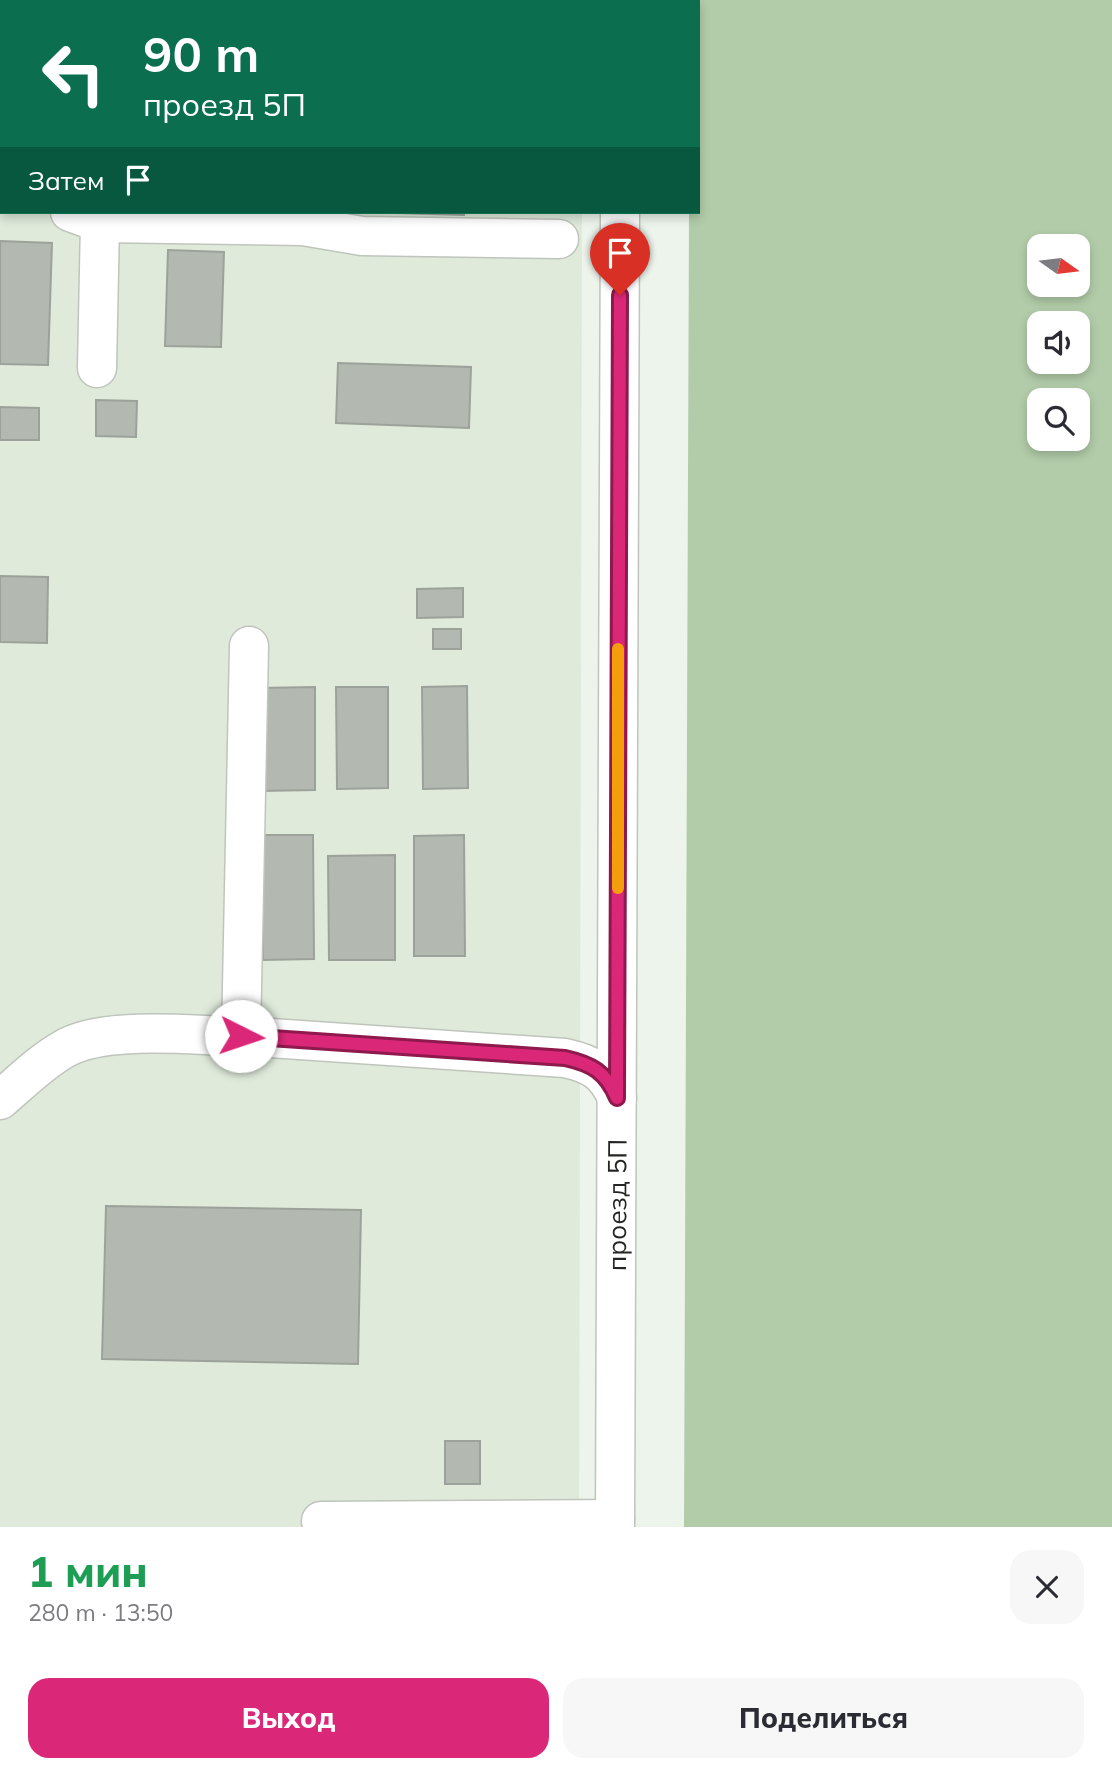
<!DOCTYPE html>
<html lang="ru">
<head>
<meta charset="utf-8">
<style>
	body { margin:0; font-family:Mulish,sans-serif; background:#f7f7f7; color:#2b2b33; height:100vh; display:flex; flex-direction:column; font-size:26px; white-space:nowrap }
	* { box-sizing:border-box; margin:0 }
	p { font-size:23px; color:#7c7c81 }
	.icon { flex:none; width:38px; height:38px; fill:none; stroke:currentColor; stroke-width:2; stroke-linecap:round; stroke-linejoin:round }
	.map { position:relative; height:1527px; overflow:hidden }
	.details { display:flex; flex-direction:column; background:#fff; flex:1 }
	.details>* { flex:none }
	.guide { position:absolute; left:0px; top:0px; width:700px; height:214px; box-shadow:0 4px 10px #0003; background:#0b6e4f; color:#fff; overflow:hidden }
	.needle { width:46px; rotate:104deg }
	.tools { position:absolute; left:1027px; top:234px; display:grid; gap:14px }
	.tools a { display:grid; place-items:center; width:63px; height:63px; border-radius:14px; background:#fff; box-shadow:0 4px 10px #0003; font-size:35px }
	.pin { position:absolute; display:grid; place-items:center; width:60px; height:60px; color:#fff; margin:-72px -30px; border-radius:50% 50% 50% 0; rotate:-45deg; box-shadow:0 0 7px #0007 }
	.pin .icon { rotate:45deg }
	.me { position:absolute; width:77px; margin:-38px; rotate:94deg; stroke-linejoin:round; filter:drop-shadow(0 0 5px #0008) }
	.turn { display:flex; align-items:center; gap:24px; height:147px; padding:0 28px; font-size:32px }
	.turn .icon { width:91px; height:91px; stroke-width:2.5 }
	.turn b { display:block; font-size:49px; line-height:60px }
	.then { display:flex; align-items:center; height:66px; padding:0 28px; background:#0003; gap:14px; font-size:26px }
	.round { display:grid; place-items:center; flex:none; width:74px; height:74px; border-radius:21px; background:#f7f7f7 }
	.head { display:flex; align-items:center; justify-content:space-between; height:119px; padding:0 28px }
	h1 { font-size:42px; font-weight:800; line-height:52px; color:#1e9e55 }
	.primary-button { display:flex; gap:14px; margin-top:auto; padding:14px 28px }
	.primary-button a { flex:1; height:80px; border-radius:21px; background:#db2777; color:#fff; font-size:28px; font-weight:800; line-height:80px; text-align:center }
	.primary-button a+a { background:#f7f7f7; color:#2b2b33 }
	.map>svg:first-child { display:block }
	.built { fill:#dfeadb }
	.green { fill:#b2cca9; fill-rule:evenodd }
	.building { fill:#b3b9b1; stroke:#9ca299; stroke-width:2 }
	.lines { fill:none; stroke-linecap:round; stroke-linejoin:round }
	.minor-casing { stroke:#bfc5bc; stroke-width:41 }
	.minor { stroke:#fff; stroke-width:38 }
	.route-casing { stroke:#8e194d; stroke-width:18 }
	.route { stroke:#db2777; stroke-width:12 }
	.slow { stroke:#f59e0b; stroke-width:12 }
	.labels { text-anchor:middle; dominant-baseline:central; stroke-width:7; stroke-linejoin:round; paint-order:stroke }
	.street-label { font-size:26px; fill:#242623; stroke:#fff }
</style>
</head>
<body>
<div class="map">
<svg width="1112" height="1527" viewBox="0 0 1112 1527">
	<rect width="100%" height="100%" fill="#edf4eb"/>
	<polygon class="built" points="0,0 583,0 2,2 2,212 582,212 579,1527 0,1527"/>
	<path class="green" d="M691,0h421v1527h-428l5,-1315h9v-210zM1040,247h38v38h-38zM1040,324h38v38h-38zM1040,401h38v38h-38z"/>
	<g class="building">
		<polygon points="362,212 464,212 464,215"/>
		<polygon points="0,241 52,243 48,365 0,364"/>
		<polygon points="168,250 224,252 221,347 165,346"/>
		<polygon points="338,363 471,367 469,428 336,423"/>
		<polygon points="96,400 137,401 136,437 96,436"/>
		<polygon points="0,407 39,408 39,440 0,440"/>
		<polygon points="0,576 48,577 47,643 0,642"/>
		<polygon points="463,588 463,617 417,618 417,589"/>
		<rect x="433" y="629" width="28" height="20"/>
		<polygon points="467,686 468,788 423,789 422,687"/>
		<polygon points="315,687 315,790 259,791 258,688"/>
		<polygon points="336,687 388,687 388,788 337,789"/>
		<polygon points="261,835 313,835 314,959 263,960"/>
		<polygon points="464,835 465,956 414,956 414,836"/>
		<polygon points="395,855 395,960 329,960 328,856"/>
		<polygon points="106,1206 361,1210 358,1364 102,1359"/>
		<rect x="445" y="1441" width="35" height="43"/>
	</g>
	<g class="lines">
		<g class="minor-casing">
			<g id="minor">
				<polyline points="306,2 306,0"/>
				<polyline points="620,2 620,0"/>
				<polyline points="0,163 2,178"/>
				<polyline points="70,212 100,223 303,226 362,236 559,239"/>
				<polyline points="97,368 100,223"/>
				<path d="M249,646l-8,390 324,22c27,6 41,14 52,40"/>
				<path d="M0,1100c20,-17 41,-38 64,-51 40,-24 129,-13 177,-13"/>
				<polyline points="321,1521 615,1519"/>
				<path id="s1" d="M615,1527l5,-1315"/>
			</g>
		</g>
		<use href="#minor" class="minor"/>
	</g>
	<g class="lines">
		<g class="route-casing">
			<path id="route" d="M241,1036l324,22c27,6 41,14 52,40l3,-803"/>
		</g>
		<use href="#route" class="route"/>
		<polyline class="slow" points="618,888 618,649"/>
	</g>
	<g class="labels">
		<g class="street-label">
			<text stroke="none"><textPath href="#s1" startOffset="322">проезд 5П</textPath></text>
		</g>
	</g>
</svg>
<div class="tools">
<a><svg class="needle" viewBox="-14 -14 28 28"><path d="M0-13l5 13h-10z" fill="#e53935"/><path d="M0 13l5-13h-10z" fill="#7c7c81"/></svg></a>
<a><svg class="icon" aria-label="sound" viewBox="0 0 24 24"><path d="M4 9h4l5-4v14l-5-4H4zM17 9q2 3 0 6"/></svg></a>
<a><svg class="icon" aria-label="search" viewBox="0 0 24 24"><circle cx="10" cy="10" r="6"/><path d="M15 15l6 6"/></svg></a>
</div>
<div class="pin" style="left:620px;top:295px;background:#d93025"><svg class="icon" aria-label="arrive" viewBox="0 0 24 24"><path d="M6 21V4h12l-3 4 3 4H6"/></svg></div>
<svg class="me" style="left:241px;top:1036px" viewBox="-20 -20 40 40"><circle r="19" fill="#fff"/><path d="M0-13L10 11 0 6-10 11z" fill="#db2777"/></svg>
<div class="guide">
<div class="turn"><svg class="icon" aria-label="left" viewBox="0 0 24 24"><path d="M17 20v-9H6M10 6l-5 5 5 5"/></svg><div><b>90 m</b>проезд 5П</div></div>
<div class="then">Затем<svg class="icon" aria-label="arrive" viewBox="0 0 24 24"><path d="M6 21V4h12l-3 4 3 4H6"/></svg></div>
</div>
</div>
<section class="details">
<div class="head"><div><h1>1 мин</h1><p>280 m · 13:50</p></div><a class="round"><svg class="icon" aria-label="close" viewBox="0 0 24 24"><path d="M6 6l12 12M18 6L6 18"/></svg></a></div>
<div class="primary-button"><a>Выход</a><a>Поделиться</a></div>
</section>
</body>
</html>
